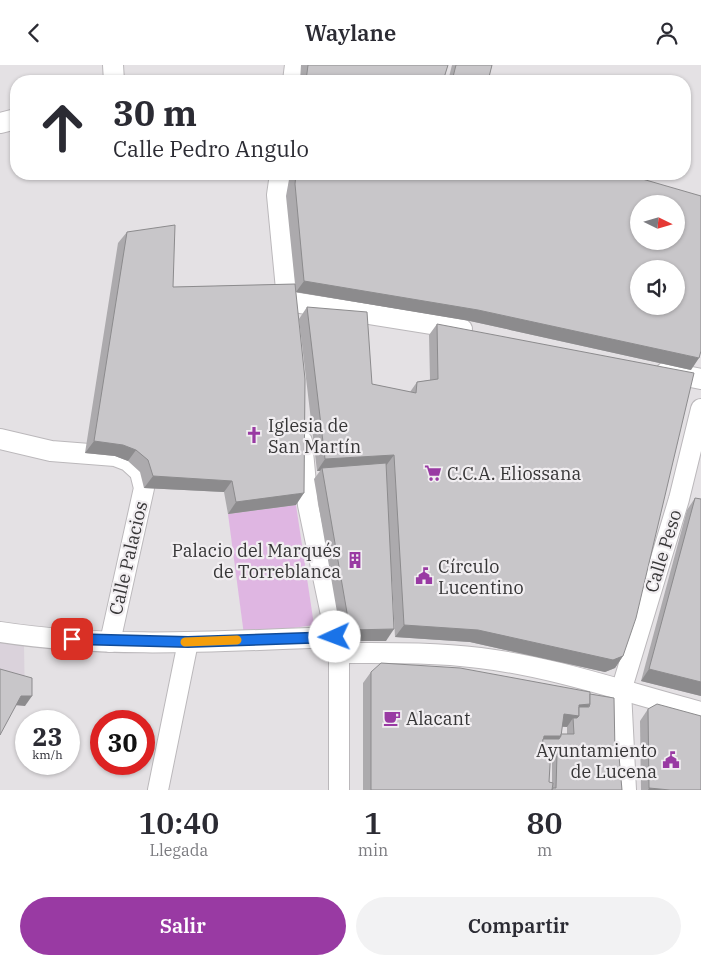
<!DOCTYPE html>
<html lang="es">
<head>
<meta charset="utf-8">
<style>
	body { margin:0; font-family:"IBM Plex Serif",serif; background:#f2f2f3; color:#2b2b33; height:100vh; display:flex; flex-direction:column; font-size:19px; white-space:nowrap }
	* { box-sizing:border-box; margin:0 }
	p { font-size:16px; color:#7c7c81 }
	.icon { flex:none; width:28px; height:28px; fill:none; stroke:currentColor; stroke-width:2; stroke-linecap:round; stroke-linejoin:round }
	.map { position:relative; height:725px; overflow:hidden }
	.panel { display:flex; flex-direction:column; background:#fff; flex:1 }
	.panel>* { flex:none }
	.banner { position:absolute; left:10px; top:10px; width:681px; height:105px; border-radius:20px; box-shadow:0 1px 4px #0004; background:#fff; color:#2b2b33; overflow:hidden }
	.needle { width:32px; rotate:95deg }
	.buttons { position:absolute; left:630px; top:130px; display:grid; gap:10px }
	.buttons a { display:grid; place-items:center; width:55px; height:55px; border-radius:50%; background:#fff; box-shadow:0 1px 4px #0004; font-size:25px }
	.speed { position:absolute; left:15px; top:645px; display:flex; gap:10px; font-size:25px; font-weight:700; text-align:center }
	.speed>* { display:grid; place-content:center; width:65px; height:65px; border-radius:50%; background:#fff; box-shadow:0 1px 4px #0004; line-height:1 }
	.speed small { font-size:12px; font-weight:400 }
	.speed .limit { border:8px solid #d22; background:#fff; color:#111 }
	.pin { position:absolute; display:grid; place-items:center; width:42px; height:42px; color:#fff; margin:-21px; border-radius:10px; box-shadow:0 2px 8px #0006 }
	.me { position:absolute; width:55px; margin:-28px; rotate:268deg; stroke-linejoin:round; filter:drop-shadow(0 0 4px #0008) }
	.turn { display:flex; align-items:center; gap:18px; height:105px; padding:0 20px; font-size:22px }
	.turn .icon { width:65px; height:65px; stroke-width:2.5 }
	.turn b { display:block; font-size:35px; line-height:42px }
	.eta { display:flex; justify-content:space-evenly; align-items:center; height:85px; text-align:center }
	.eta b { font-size:30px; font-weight:600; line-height:35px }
	.primary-button { display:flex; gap:10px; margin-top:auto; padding:10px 20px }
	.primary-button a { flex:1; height:58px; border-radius:30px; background:#993aa3; color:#fff; font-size:20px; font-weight:600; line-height:58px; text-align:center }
	.primary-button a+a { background:#f2f2f3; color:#2b2b33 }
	header { display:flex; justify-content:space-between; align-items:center; height:65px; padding:0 20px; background:#fff; font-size:22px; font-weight:600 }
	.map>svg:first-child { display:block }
	.built { fill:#dad2db }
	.green { fill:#dfb6e2 }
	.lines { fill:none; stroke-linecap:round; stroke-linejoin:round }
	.street-casing { stroke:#bbb8bb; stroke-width:22 }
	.street { stroke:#fff; stroke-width:20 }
	.wall { fill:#acaaad; fill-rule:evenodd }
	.shaded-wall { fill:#8c8b8d }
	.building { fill:#c8c6c9; stroke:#8c8b8d; fill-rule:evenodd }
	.route-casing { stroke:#114b97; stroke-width:12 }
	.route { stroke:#1a73e8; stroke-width:9 }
	.slow { stroke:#f59e0b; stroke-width:9 }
	.labels { text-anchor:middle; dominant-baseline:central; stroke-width:4.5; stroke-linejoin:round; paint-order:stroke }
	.poi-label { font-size:18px; fill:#373637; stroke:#f1eef1; text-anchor:start }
	.street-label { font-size:18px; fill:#373637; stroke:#f1eef1 }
</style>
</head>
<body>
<header><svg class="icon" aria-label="back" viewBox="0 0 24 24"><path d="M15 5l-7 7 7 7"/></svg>Waylane<svg class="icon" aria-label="person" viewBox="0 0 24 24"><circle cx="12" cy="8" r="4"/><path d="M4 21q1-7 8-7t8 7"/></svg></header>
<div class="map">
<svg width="701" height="725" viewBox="0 0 701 725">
	<rect width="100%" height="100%" fill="#e4e1e4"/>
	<polygon class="built" points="0,575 24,579 25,641 14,640 0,667"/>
	<polygon class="green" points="296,440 314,560 244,570 228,449"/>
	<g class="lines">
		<g class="street-casing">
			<g id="street">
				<polyline points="113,0 114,16"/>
				<polyline points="293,16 295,0"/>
				<polyline points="0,58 16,54"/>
				<polyline points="280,109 277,130 288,245"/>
				<polyline points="287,236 462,264"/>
				<polyline points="666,307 701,314"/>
				<polyline points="0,374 51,386 115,391 128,396 140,407 144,423 110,577"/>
				<polyline points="302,376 308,440 339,588 339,725"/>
				<path d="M0,567c111,17 223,9 335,5"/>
				<path d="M339,588c47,0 94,-1 141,5 75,9 148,35 221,54"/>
				<polyline points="158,725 188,577"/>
				<polyline points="626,725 621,626 679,434 701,344"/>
			</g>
		</g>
		<use href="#street" class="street"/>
	</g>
	<g class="wall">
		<polygon points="301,0 448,0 443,16 300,16"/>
		<polygon points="452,0 492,0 488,16 448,16"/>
		<polygon points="290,109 625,109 691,305 470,256 296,227 296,440 228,449 224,427 144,423 140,407 128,396 115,391 85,388 118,178 127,167 173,222 295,219 286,131"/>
		<polygon points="307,242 372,319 410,327 417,317 430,315 429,270 437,259 623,591 615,603 605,607 470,577 395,572 392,515 386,576 342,576 314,414 320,406 317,406 299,254"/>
		<polygon points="695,433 701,631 641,616 687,445"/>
		<path d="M371,607l219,22 25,59 7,37h-259v-107zM562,662h5v7h-6zM550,695h2v23l-3,-1z"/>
		<polygon points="648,644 701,725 641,725 640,656"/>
	</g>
	<g class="shaded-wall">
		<polygon points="304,216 478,245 699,293 691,305 470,256 296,227"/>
		<polygon points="94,376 123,380 136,385 128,396 115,391 85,388"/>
		<polygon points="394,390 385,402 322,403 320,406 317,406 325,394"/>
		<polygon points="153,411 232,416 224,427 144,423"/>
		<polygon points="304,428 296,440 228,449 236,437"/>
		<polygon points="404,560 478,565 623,591 615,603 605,607 470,577 395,572"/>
		<polygon points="394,564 386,576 342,576 350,565"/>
		<polygon points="649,604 701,617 701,631 641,616"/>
		<polygon points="21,631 32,631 25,641 14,640"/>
		<polygon points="590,639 582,651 573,659 573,653 567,662 556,661 564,649 579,640"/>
		<polygon points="544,671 561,671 553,683 541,683"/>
		<polygon points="540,685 615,688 608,697 557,689 552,695 534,694"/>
		<polygon points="649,723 670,725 648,725"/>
	</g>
	<g class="building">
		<polygon points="308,0 448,0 443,16 306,16"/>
		<polygon points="456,0 492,0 488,16 452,16"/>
		<path d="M296,109h329l76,22v155l-2,7 -221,-48 -174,-29 -9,-97zM639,139h37v37h-37zM639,204h37v37h-37z"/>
		<polygon points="175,160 173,222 295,219 305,314 304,428 236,437 232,416 153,411 148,395 136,385 123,380 94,376 127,167"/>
		<polygon points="307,242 367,247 372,319 416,328 417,317 438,314 437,259 694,308 636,553 623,591 613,595 478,565 404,560 394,390 325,394"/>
		<polygon points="386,398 394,564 350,565 322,403"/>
		<polygon points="695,433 701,434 701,617 649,604"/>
		<polygon points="381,598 460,603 590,627 590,639 579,640 579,651 564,649 561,671 544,671 542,683 551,683 549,717 553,718 552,725 371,725 371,607"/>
		<polygon points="0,604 32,613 32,631 21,631 0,670"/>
		<polygon points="590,629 614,633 615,688 551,685 551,683 542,683 543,674 559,674 561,671 561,669 574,669 573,653 577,653 579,651 579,642 589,642 590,639"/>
		<polygon points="657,639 701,651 701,725 670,725 649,723 648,644"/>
		<polygon points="614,688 618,688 619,691 622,725 552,725 553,723 556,723 557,689 604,691 613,691"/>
	</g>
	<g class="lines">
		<g class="route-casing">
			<polyline id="route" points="72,574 188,577 335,572"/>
		</g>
		<use href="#route" class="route"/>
		<polyline class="slow" points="185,577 237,575"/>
	</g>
	<defs>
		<g id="church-bare" transform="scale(1.35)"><path d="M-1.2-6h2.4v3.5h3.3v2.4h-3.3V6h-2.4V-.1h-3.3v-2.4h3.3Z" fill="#993aa3" stroke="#f1eef1" stroke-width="2.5" paint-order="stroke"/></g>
		<g id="supermarket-bare" transform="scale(1.35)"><path d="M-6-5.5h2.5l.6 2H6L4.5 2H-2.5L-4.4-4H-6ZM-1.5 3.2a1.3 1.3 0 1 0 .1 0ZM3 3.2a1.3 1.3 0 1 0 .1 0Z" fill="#993aa3" stroke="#f1eef1" stroke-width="2.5" paint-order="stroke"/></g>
		<g id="building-bare" transform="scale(1.35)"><path d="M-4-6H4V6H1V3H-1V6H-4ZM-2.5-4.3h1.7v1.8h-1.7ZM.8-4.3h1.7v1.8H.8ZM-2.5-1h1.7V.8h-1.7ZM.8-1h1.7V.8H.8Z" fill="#993aa3" stroke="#f1eef1" stroke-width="2.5" paint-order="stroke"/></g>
		<g id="civic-bare" transform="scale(1.35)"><path d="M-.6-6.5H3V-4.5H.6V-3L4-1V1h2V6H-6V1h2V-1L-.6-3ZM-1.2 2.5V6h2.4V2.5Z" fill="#993aa3" stroke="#f1eef1" stroke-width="2.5" paint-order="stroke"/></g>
		<g id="cafe-bare" transform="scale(1.35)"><path d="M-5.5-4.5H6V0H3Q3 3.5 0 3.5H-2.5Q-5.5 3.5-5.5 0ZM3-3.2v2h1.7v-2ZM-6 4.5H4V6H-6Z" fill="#993aa3" stroke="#f1eef1" stroke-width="2.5" paint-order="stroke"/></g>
	</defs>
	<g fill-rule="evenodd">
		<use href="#church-bare" x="254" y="370"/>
		<use href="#supermarket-bare" x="433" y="408"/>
		<use href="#building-bare" x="355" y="495"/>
		<use href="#civic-bare" x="424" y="511"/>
		<use href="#cafe-bare" x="392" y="653"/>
		<use href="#civic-bare" x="671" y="695"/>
	</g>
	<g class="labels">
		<g class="poi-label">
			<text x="268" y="360">Iglesia de<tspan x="268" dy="21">San Martín</tspan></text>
			<text x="447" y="408">C.C.A. Eliossana</text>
			<text x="341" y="485" text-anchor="end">Palacio del Marqués<tspan x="341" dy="21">de Torreblanca</tspan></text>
			<text x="438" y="501">Círculo<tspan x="438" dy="21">Lucentino</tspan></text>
			<text x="406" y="653">Alacant</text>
			<text x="657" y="685" text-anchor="end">Ayuntamiento<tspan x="657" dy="21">de Lucena</tspan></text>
		</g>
		<g class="street-label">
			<text transform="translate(663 486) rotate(-73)">Calle Peso</text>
			<text transform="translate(128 493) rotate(-77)">Calle Palacios</text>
		</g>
	</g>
</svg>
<div class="buttons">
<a><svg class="needle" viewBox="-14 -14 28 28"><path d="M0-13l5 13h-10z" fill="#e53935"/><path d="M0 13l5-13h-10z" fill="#7c7c81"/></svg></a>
<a><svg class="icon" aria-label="sound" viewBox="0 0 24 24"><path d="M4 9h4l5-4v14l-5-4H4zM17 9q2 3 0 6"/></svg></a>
</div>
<div class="speed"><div>23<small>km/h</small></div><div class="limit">30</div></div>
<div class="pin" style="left:72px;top:574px;background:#d93025"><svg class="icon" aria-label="arrive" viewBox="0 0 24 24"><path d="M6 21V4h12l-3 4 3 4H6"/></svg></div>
<svg class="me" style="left:335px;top:572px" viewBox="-20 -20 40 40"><circle r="19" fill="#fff"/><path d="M0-13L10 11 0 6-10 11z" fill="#1a73e8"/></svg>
<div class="banner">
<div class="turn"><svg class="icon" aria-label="ahead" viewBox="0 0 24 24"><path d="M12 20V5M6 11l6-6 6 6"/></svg><div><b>30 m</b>Calle Pedro Angulo</div></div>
</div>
</div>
<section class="panel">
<div class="eta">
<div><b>10:40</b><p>Llegada</p></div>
<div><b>1</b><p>min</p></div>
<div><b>80</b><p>m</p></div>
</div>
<div class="primary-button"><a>Salir</a><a>Compartir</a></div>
</section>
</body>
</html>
